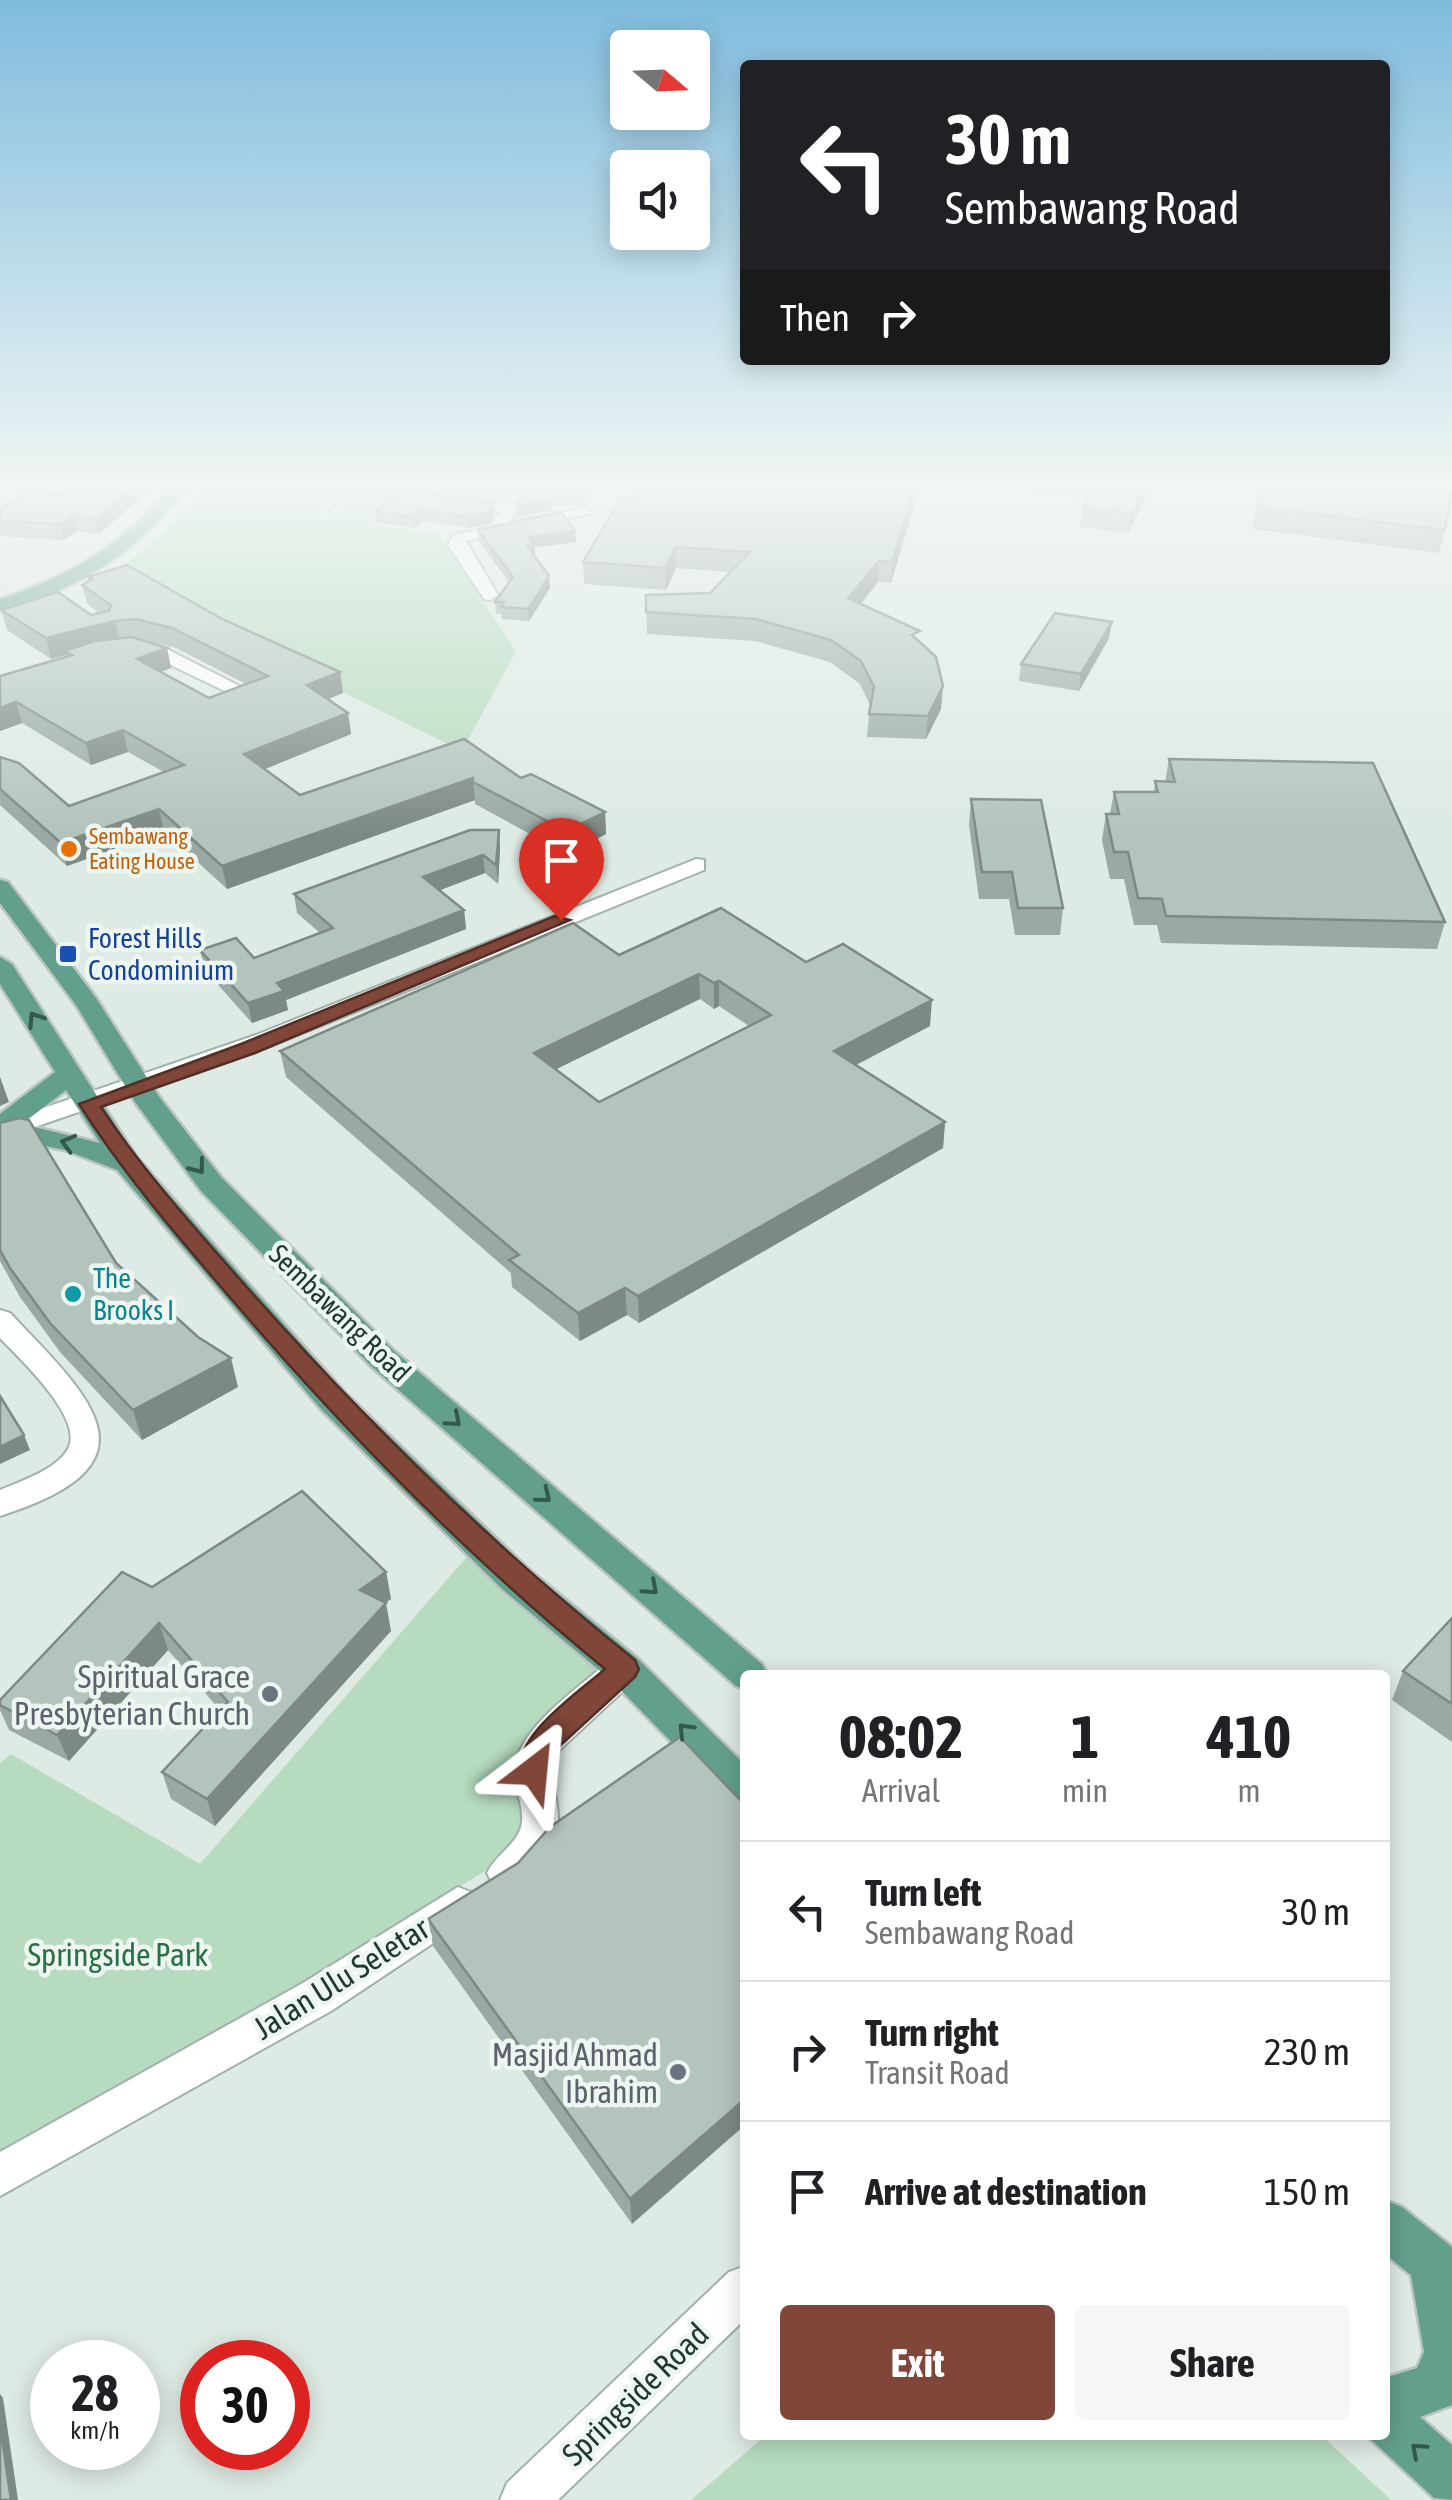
<!DOCTYPE html>
<html lang="en">
<head>
<meta charset="utf-8">
<style>
	body { margin:0; font-family:"Asap Condensed",sans-serif; background:#f6f6f6; color:#202124; height:100vh; display:flex; flex-direction:column; font-size:38px; white-space:nowrap }
	* { box-sizing:border-box; margin:0 }
	p { font-size:32px; color:#757577 }
	.icon { flex:none; width:55px; height:55px; fill:none; stroke:currentColor; stroke-width:2; stroke-linecap:round; stroke-linejoin:round }
	.map { position:relative; flex:1; overflow:hidden }
	.drawer { position:absolute; left:740px; top:1670px; width:650px; height:770px; display:flex; flex-direction:column; background:#fff; border-radius:10px; box-shadow:0 5px 25px #0003 }
	.drawer>* { flex:none }
	.hud { position:absolute; left:740px; top:60px; width:650px; height:305px; border-radius:10px; box-shadow:0 5px 25px #0003; background:#202124; color:#fff; overflow:hidden }
	.needle { width:65px; rotate:109deg }
	.controls { position:absolute; left:610px; top:30px; display:grid; gap:20px }
	.controls a { display:grid; place-items:center; width:100px; height:100px; border-radius:10px; background:#fff; box-shadow:0 5px 25px #0003; font-size:50px }
	.speed { position:absolute; left:30px; top:2340px; display:flex; gap:20px; font-size:50px; font-weight:700; text-align:center }
	.speed>* { display:grid; place-content:center; width:130px; height:130px; border-radius:50%; background:#fff; box-shadow:0 5px 25px #0003; line-height:1 }
	.speed small { font-size:25px; font-weight:400 }
	.speed .limit { border:15px solid #d22; background:#fff; color:#111 }
	.pin { position:absolute; display:grid; place-items:center; width:85px; height:85px; color:#fff; margin:-102px -42px; border-radius:50% 50% 50% 0; rotate:-45deg; box-shadow:0 0 10px #0007 }
	.pin .icon { rotate:45deg }
	.me { position:absolute; width:110px; margin:-55px; rotate:29deg; stroke-linejoin:round; filter:drop-shadow(0 0 8px #0008) }
	.turn { display:flex; align-items:center; gap:35px; height:210px; padding:0 40px; font-size:45px }
	.turn .icon { width:130px; height:130px; stroke-width:2.5 }
	.turn b { display:block; font-size:70px; line-height:85px }
	.then { display:flex; align-items:center; height:95px; padding:0 40px; background:#0003; gap:20px; font-size:38px }
	.eta { display:flex; justify-content:space-evenly; align-items:center; height:170px; text-align:center }
	.eta b { font-size:60px; font-weight:700; line-height:70px }
	.primary-button { display:flex; gap:20px; margin-top:auto; padding:20px 40px }
	.primary-button a { flex:1; height:115px; border-radius:10px; background:#7f4639; color:#fff; font-size:40px; font-weight:700; line-height:115px; text-align:center }
	.primary-button a+a { background:#f6f6f6; color:#202124 }
	ul { padding:0; list-style:none }
	li { display:flex; align-items:center; gap:30px; height:140px; padding:0 40px; border-top:2px solid #e0e0e0 }
	li div { flex:1 }
	li b { display:block; font-size:38px }
	li em { font-style:normal }
	.map>svg:first-child { display:block }
	.green { fill:#b6dbbe }
	.lines { fill:none; stroke-linecap:round; stroke-linejoin:round }
	.stream { stroke:#84c8d0; stroke-width:5 }
	.minor-casing { stroke:#a1b1ab; stroke-width:4 }
	.major-casing { stroke:#bcc4c1; stroke-width:5 }
	.minor { fill:#fff; fill-rule:evenodd }
	.major { fill:#62a08d; fill-rule:evenodd }
	.wall { fill:#9aa9a3; fill-rule:evenodd }
	.shaded-wall { fill:#7d8984 }
	.building { fill:#b3c4bd; stroke:#7d8984; stroke-width:2.5; fill-rule:evenodd }
	.oneway { stroke:#33584d }
	.route { fill:#7f4639; stroke:#532e25; stroke-width:2.5 }
	.food-dot { fill:#e8710a; stroke:#eef6f2; stroke-width:4 }
	.transit-dot { fill:#1a4fb4; stroke:#eef6f2; stroke-width:4 }
	.culture-dot { fill:#0f9aa8; stroke:#eef6f2; stroke-width:4 }
	.worship-dot { fill:#6b7280; stroke:#eef6f2; stroke-width:4 }
	.labels { text-anchor:middle; dominant-baseline:central; stroke-width:9; stroke-linejoin:round; paint-order:stroke }
	.far-food-label { font-size:22px; fill:#c56008; stroke:#eef6f2; text-anchor:start }
	.transit-label { font-size:28px; fill:#164399; stroke:#eef6f2; text-anchor:start }
	.culture-label { font-size:28px; fill:#0d838f; stroke:#eef6f2; text-anchor:start }
	.street-label { font-size:28px; fill:#1f3931; stroke:#eef6f2 }
	.near-worship-label { font-size:32px; fill:#5b616d; stroke:#eef6f2; text-anchor:end }
	.near-park-label { font-size:32px; fill:#297042; stroke:#eef6f2 }
	.near-street-label { font-size:32px; fill:#1f3931; stroke:#eef6f2 }
</style>
</head>
<body>
<div class="map">
<svg width="1452" height="2500" viewBox="0 0 1452 2500">
	<rect width="100%" height="100%" fill="#deeae4"/>
	<g class="green">
		<polygon points="207,485 283,485 340,492 317,517 329,520 353,493 400,499 371,525 437,533 516,651 462,751 187,615 114,573 158,538"/>
		<polygon points="471,1552 624,1669 521,1749 539,1838 64,2128 0,2155 0,1763 11,1754 200,1864"/>
		<polygon points="766,2435 1321,2435 1391,2500 691,2500"/>
	</g>
	<g class="lines">
		<polyline class="stream" points="328,513 345,494"/>
		<g class="minor-casing">
			<g id="minor">
				<polygon points="315,485 360,485 507,503 520,485 536,485 508,523 584,508 592,513 466,541 498,595 490,600 484,599 448,545 453,535 497,526 493,522 501,511"/>
				<polygon points="134,643 165,648 251,692 235,696 154,657 128,652 128,644"/>
				<polygon points="696,859 704,860 704,870 273,1045 0,1139 0,1123 256,1035"/>
				<path d="M0,1310l10,3c82,86 155,151 -10,203v-26c21,-9 56,-20 68,-41 17,-30 -49,-91 -68,-111z"/>
				<path d="M624,1655l12,4 5,10 -5,10 -83,77c-5,22 5,40 5,62 1,29 -25,62 -52,72l-13,-5 -6,-12c8,-17 26,-26 33,-43 8,-20 -8,-42 -5,-62 4,-41 67,-83 97,-109z"/>
				<polygon points="458,1887 471,1892 477,1905 471,1918 331,2011 0,2196 0,2152 303,1983"/>
				<polygon points="745,2266 745,2319 558,2500 500,2500 507,2483 729,2272"/>
			</g>
		</g>
		<g class="major-casing">
			<g id="major">
				<path d="M173,485h17c-49,65 -111,105 -190,126v-12c77,-26 120,-53 173,-114z"/>
				<polygon points="0,880 8,882 96,998 160,1098 221,1177 393,1350 762,1664 768,1675 745,1675 745,1689 736,1686 371,1366 201,1191 135,1102 76,1005 0,903"/>
				<path d="M0,957l12,7 125,194 207,234 184,177 109,89 108,107v43l-14,-5 -120,-123 -109,-91 -182,-181 -203,-238 -52,-20 -65,-13v-23l55,-42 -55,-88zM66,1090l34,53 -78,-19z"/>
				<polygon points="1385,2200 1402,2207 1452,2247 1452,2405 1420,2417 1452,2445 1452,2500 1434,2498 1366,2435 1385,2435 1385,2378 1417,2368 1424,2352 1411,2275 1385,2254"/>
			</g>
		</g>
		<use href="#minor" class="minor"/>
		<use href="#major" class="major"/>
	</g>
	<g class="wall">
		<polygon points="85,485 155,485 99,534 77,531 64,540 0,536 0,509 71,496"/>
		<polygon points="417,485 517,485 505,499 418,488"/>
		<polygon points="529,485 594,485 582,505 552,505 552,510 517,517"/>
		<polygon points="644,485 924,485 920,486 891,583 878,582 861,604 920,642 941,709 926,739 867,737 870,705 860,684 830,662 755,641 647,634 646,595 710,593 730,572 676,568 666,590 584,584 583,562 636,499"/>
		<polygon points="1030,485 1152,485 1128,533 1080,527 1083,507 1088,499 1030,491"/>
		<polygon points="402,490 494,514 490,524 469,528 423,521 415,528 377,523 376,512"/>
		<polygon points="1256,507 1445,530 1439,553 1252,529"/>
		<polygon points="478,530 575,531 576,542 535,547 535,557 549,576 550,588 529,621 502,619 501,614 496,614 495,602 509,582 479,542"/>
		<path d="M88,577l134,42 118,53 3,21 -15,6 20,14 3,21 -87,35 36,26 221,-17 84,34 1,22 -39,20 -92,-50v-4l-248,89 -63,-58 -97,35 -67,-61v-48l69,49 95,-34 -36,-20 -37,13 -69,-42 -22,8v-55l66,-19v-2l-15,4 -44,-29 -6,-20 90,5 8,-2 -12,-9 -5,-19 7,-4zM143,640l33,8 70,36 -37,14 -48,-26 10,-4 -4,-20z"/>
		<polygon points="1109,638 1079,691 1019,681 1021,664"/>
		<polygon points="1169,759 1445,922 1437,949 1161,943 1157,925 1134,925 1124,879 1110,879 1102,840 1106,814 1110,814 1114,792 1154,792 1155,781 1165,782"/>
		<polygon points="971,799 1063,908 1060,935 1015,935 1009,899 979,899 969,825"/>
		<polygon points="499,830 500,849 498,884 485,873 439,890 464,910 466,929 286,1000 288,1010 252,1023 204,969 200,950 254,958 320,933 297,913 294,894"/>
		<path d="M619,955l187,7 124,64 -74,39 89,57 -2,26 -304,175 -12,-8 -47,26 -68,-54 -1,-14 -225,-196 -6,-26zM700,999l14,10 5,-3 30,20 -150,76 -43,-33z"/>
		<polygon points="0,1123 116,1263 198,1337 238,1387 142,1440 60,1352 20,1297 0,1261"/>
		<polygon points="386,1572 391,1599 385,1603 391,1631 215,1826 171,1799 162,1772 220,1710 168,1650 69,1761 9,1730 0,1710 0,1700 152,1587"/>
		<polygon points="1452,1618 1452,1742 1392,1700 1403,1671"/>
		<polygon points="680,1737 632,2224 433,1946 428,1919 518,1863"/>
	</g>
	<g class="shaded-wall">
		<polygon points="135,485 155,485 99,534 96,519"/>
		<polygon points="506,485 517,485 505,499 504,487"/>
		<polygon points="586,485 594,485 582,505 582,493"/>
		<polygon points="915,485 920,485 891,583 892,562"/>
		<polygon points="1146,485 1152,485 1128,533 1131,514"/>
		<polygon points="551,499 552,510 517,517 516,505"/>
		<polygon points="493,503 494,514 490,524 469,528 468,517"/>
		<polygon points="422,510 423,521 415,528 413,517"/>
		<polygon points="73,516 77,531 64,540 61,524"/>
		<polygon points="575,531 576,542 535,547 535,557 528,558 528,537"/>
		<polygon points="676,547 676,568 666,590 665,568"/>
		<polygon points="879,561 878,582 847,620 848,598"/>
		<polygon points="549,576 550,588 529,621 528,609"/>
		<polygon points="115,621 120,641 65,651 66,655 51,659 46,638"/>
		<polygon points="1112,622 1109,638 1079,691 1081,674"/>
		<polygon points="167,648 171,668 141,679 137,659"/>
		<polygon points="340,672 343,693 311,706 307,685"/>
		<polygon points="943,686 941,709 926,739 928,716"/>
		<polygon points="16,702 22,723 0,731 0,708"/>
		<polygon points="348,713 351,734 248,776 244,754"/>
		<polygon points="123,730 128,752 91,765 86,743"/>
		<polygon points="473,778 475,800 227,889 222,866"/>
		<polygon points="159,809 164,831 67,866 61,843"/>
		<polygon points="605,812 606,834 567,854 566,831"/>
		<polygon points="499,830 500,849 498,884 496,865"/>
		<polygon points="483,855 485,873 425,896 423,877"/>
		<polygon points="464,910 466,929 286,1000 288,1010 252,1023 248,1003 277,983"/>
		<polygon points="699,974 700,999 536,1079 534,1053"/>
		<polygon points="719,981 719,1006 714,1009 714,983"/>
		<polygon points="932,1000 930,1026 833,1077 834,1051"/>
		<polygon points="0,1077 9,1102 0,1106"/>
		<polygon points="945,1122 943,1148 639,1323 638,1296"/>
		<polygon points="625,1288 627,1315 580,1341 578,1313"/>
		<polygon points="231,1358 238,1387 142,1440 133,1410"/>
		<polygon points="24,1435 30,1450 0,1464 0,1447"/>
		<polygon points="386,1572 391,1599 366,1617 360,1590"/>
		<polygon points="386,1603 391,1631 215,1826 207,1799"/>
		<polygon points="159,1623 168,1650 69,1761 57,1735"/>
		<polygon points="745,2099 745,2125 632,2224 630,2199"/>
		<polygon points="0,2394 3,2398 18,2500 11,2500 0,2425"/>
	</g>
	<g class="building">
		<polygon points="85,485 135,485 96,519 73,516 61,524 0,521 0,509 29,491 71,496"/>
		<polygon points="529,485 586,485 582,493 547,493 551,499 516,505"/>
		<polygon points="644,485 915,485 892,562 879,561 848,598 920,631 912,635 936,657 943,686 928,716 869,714 874,687 861,661 831,640 756,619 646,612 646,595 710,593 750,552 676,547 665,568 583,562 621,498 636,499"/>
		<polygon points="1096,485 1146,485 1131,514 1083,507"/>
		<polygon points="1265,485 1373,485 1451,494 1445,530 1256,507"/>
		<polygon points="402,490 493,503 489,512 468,517 422,510 413,517 376,512"/>
		<polygon points="561,512 575,531 528,537 534,545 527,546 549,576 528,609 501,607 504,602 495,602 513,577 478,530"/>
		<polygon points="127,565 222,619 340,672 307,685 348,713 244,754 300,795 464,739 521,778 531,774 605,812 566,831 473,782 473,778 222,866 159,809 61,843 0,789 0,757 19,763 69,806 184,765 123,730 86,743 16,702 0,708 0,676 72,655 65,651 94,641 132,637 167,648 137,659 209,698 268,676 172,628 136,619 115,621 46,638 1,610 58,592 91,615 109,611 111,605 82,585 92,579 88,577"/>
		<polygon points="1055,613 1112,622 1081,674 1021,664"/>
		<polygon points="1169,759 1373,763 1445,922 1166,916 1162,899 1138,898 1128,852 1114,852 1106,814 1119,814 1114,792 1158,792 1155,781 1175,782"/>
		<polygon points="971,799 1041,800 1063,908 1018,908 1012,872 982,872"/>
		<polygon points="470,830 499,830 496,865 483,855 423,877 464,910 277,983 284,991 248,1003 200,950 236,938 254,958 333,928 294,894"/>
		<path d="M721,908l85,54 37,-18 89,56 -98,51 111,71 -307,174 -13,-8 -47,25 -69,-53 10,-5 -239,-204 293,-128 46,32zM699,974l15,9 5,-2 52,34 -172,87 -65,-49z"/>
		<polygon points="19,1118 29,1120 116,1263 198,1337 231,1358 133,1410 50,1323 10,1268 0,1250 0,1123"/>
		<polygon points="0,1396 24,1435 0,1447"/>
		<polygon points="302,1491 386,1572 360,1590 386,1603 207,1799 162,1772 228,1702 159,1623 57,1735 0,1705 0,1700 122,1572 152,1587"/>
		<polygon points="1452,1618 1452,1704 1403,1671"/>
		<polygon points="680,1737 745,1805 745,2099 630,2199 428,1919 518,1863 550,1827"/>
		<polygon points="0,2425 11,2500 0,2500"/>
	</g>
	<defs><path id="oneway-chevron" d="M-2-3.5L2.5 0L-2 3.5" fill="none" stroke-width="1.6" stroke-linecap="round" stroke-linejoin="round" transform="scale(2.5)"/></defs>
	<g class="oneway">
		<use href="#oneway-chevron" transform="translate(35 1019) rotate(-123)"/>
		<use href="#oneway-chevron" transform="translate(68 1143) rotate(-165)"/>
		<use href="#oneway-chevron" transform="translate(198 1167) rotate(53)"/>
		<use href="#oneway-chevron" transform="translate(454 1420) rotate(41)"/>
		<use href="#oneway-chevron" transform="translate(544 1496) rotate(39)"/>
		<use href="#oneway-chevron" transform="translate(651 1588) rotate(42)"/>
		<use href="#oneway-chevron" transform="translate(685 1730) rotate(-134)"/>
		<use href="#oneway-chevron" transform="translate(1418 2450) rotate(-138)"/>
	</g>
	<linearGradient id="sky" x2="0" y2="1"><stop stop-color="#80bcde"/><stop offset="0.58" stop-color="#f0f6f3"/><stop offset="1" stop-color="#f0f6f3" stop-opacity="0"/></linearGradient>
	<rect width="1452" height="835" fill="url(#sky)"/>
	<path class="route" d="M555,916l15,4 -315,133 -154,54c42,64 93,120 144,178 120,136 248,261 390,375l4,9 -4,8 -84,77 -7,26 -10,4 -11,-4c-18,-39 55,-87 82,-111 -136,-111 -258,-235 -372,-368 -55,-64 -109,-126 -154,-197l162,-60z"/>
	<circle class="food-dot" cx="69" cy="849" r="10"/>
	<rect class="transit-dot" x="58" y="944" width="20" height="20" rx="5"/>
	<circle class="culture-dot" cx="73" cy="1294" r="10"/>
	<g class="worship-dot">
		<circle cx="270" cy="1694" r="10"/>
		<circle cx="678" cy="2072" r="10"/>
	</g>
	<g class="labels">
		<g class="far-food-label">
			<text x="89" y="836">Sembawang<tspan x="89" dy="25">Eating House</tspan></text>
		</g>
		<g class="transit-label">
			<text x="88" y="938">Forest Hills<tspan x="88" dy="32">Condominium</tspan></text>
		</g>
		<g class="culture-label">
			<text x="93" y="1278">The<tspan x="93" dy="32">Brooks I</tspan></text>
		</g>
		<g class="street-label">
			<text transform="translate(340 1313) rotate(44)">Sembawang Road</text>
		</g>
		<g class="near-worship-label">
			<text x="250" y="1676">Spiritual Grace<tspan x="250" dy="37">Presbyterian Church</tspan></text>
			<text x="658" y="2054">Masjid Ahmad<tspan x="658" dy="37">Ibrahim</tspan></text>
		</g>
		<g class="near-park-label">
			<text x="118" y="1954">Springside Park</text>
		</g>
		<g class="near-street-label">
			<text transform="translate(341 1978) rotate(-32)">Jalan Ulu Seletar</text>
			<text transform="translate(635 2394) rotate(-44)">Springside Road</text>
		</g>
	</g>
</svg>
<div class="controls">
<a><svg class="needle" viewBox="-14 -14 28 28"><path d="M0-13l5 13h-10z" fill="#e53935"/><path d="M0 13l5-13h-10z" fill="#757577"/></svg></a>
<a><svg class="icon" aria-label="sound" viewBox="0 0 24 24"><path d="M4 9h4l5-4v14l-5-4H4zM17 9q2 3 0 6"/></svg></a>
</div>
<div class="speed"><div>28<small>km/h</small></div><div class="limit">30</div></div>
<div class="pin" style="left:561px;top:920px;background:#d93025"><svg class="icon" aria-label="arrive" viewBox="0 0 24 24"><path d="M6 21V4h12l-3 4 3 4H6"/></svg></div>
<svg class="me" style="left:534px;top:1771px" viewBox="-20 -20 40 40"><path d="M0-17L14 15 0 8-14 15z" fill="#7f4639" stroke="#fff" stroke-width="4"/></svg>
<div class="hud">
<div class="turn"><svg class="icon" aria-label="left" viewBox="0 0 24 24"><path d="M17 20v-9H6M10 6l-5 5 5 5"/></svg><div><b>30 m</b>Sembawang Road</div></div>
<div class="then">Then<svg class="icon" aria-label="right" viewBox="0 0 24 24"><path d="M7 20v-9h11M14 6l5 5-5 5"/></svg></div>
</div>
<section class="drawer">
<div class="eta">
<div><b>08:02</b><p>Arrival</p></div>
<div><b>1</b><p>min</p></div>
<div><b>410</b><p>m</p></div>
</div>
<ul>
<li><svg class="icon" aria-label="left" viewBox="0 0 24 24"><path d="M17 20v-9H6M10 6l-5 5 5 5"/></svg><div><b>Turn left</b><p>Sembawang Road</p></div><em>30 m</em></li>
<li><svg class="icon" aria-label="right" viewBox="0 0 24 24"><path d="M7 20v-9h11M14 6l5 5-5 5"/></svg><div><b>Turn right</b><p>Transit Road</p></div><em>230 m</em></li>
<li><svg class="icon" aria-label="arrive" viewBox="0 0 24 24"><path d="M6 21V4h12l-3 4 3 4H6"/></svg><div><b>Arrive at destination</b></div><em>150 m</em></li>
</ul>
<div class="primary-button"><a>Exit</a><a>Share</a></div>
</section>
</div>
</body>
</html>
